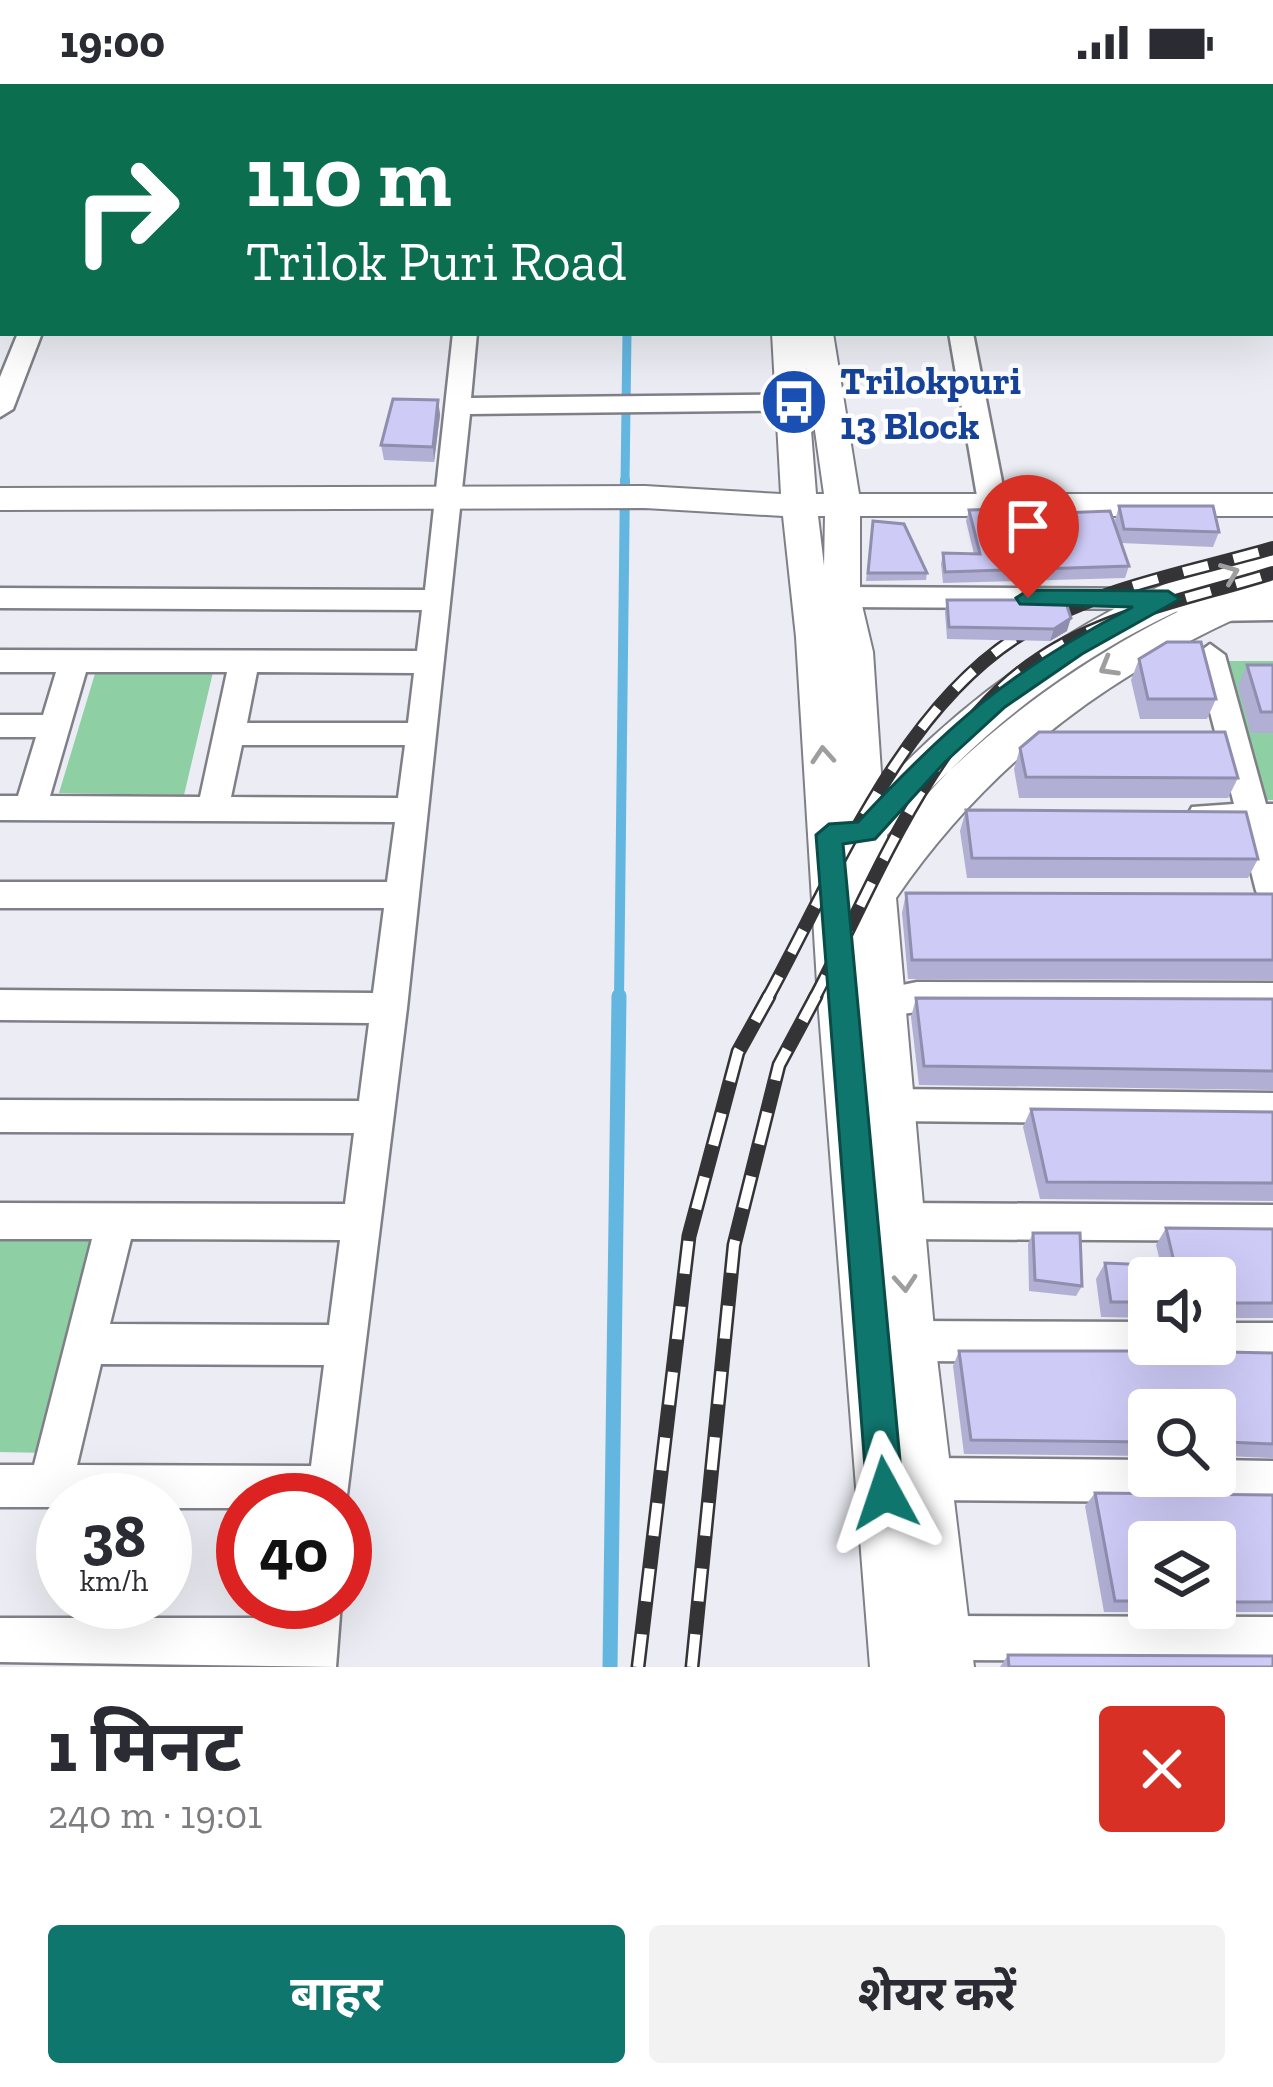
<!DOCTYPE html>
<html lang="hi">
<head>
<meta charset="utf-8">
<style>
	body { margin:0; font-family:"Zilla Slab","Noto Sans Devanagari",serif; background:#f2f2f3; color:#2b2b33; height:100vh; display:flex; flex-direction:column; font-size:45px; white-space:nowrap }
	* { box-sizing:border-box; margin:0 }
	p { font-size:39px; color:#7c7c81 }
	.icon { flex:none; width:66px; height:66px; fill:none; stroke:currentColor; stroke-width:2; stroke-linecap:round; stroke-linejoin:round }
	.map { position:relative; height:1583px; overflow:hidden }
	.details { display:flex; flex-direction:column; background:#fff; flex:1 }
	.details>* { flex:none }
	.top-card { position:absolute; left:0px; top:0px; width:1275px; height:252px; box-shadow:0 12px 48px #0002; background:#0b6e4f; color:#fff; overflow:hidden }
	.buttons { position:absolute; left:1128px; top:1173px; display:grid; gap:24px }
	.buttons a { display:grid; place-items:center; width:108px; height:108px; border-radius:12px; background:#fff; box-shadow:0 12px 48px #0002; font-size:60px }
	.speed { position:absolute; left:36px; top:1389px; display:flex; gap:24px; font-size:60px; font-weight:700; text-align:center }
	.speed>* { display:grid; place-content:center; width:156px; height:156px; border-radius:50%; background:#fff; box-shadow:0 12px 48px #0002; line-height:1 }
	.speed small { font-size:30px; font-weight:400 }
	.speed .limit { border:18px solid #d22; background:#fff; color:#111 }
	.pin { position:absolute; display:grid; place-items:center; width:102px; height:102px; color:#fff; margin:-123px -51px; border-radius:50% 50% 50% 0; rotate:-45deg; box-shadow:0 0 12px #0007 }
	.pin .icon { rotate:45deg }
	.me { position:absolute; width:132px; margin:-66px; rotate:355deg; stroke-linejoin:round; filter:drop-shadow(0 0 9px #0008) }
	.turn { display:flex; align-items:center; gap:42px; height:252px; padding:0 48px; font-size:54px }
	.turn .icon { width:156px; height:156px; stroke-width:2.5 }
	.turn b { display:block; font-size:84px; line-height:102px }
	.round { display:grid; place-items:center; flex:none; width:126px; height:126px; border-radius:12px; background:#f2f2f3 }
	.summary { display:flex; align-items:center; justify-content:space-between; height:204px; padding:0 48px }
	h1 { font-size:72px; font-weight:700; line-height:90px }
	.action { display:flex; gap:24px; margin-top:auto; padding:24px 48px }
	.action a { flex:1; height:138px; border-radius:12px; background:#0f766e; color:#fff; font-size:48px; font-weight:700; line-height:138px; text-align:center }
	.action a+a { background:#f2f2f3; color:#2b2b33 }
	.status { display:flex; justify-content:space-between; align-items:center; height:84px; padding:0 60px; background:#fff; direction:ltr }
	.status svg { height:33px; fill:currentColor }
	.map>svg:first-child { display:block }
	.green { fill:#8ecfa4 }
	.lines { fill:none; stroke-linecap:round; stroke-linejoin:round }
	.stream-far2 { stroke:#62b6e0; stroke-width:9 }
	.stream-far1 { stroke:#62b6e0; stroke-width:10 }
	.stream { stroke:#62b6e0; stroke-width:15 }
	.minor-casing { stroke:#7f7f87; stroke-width:5 }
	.tertiary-casing { stroke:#7f7f87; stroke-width:4 }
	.minor { fill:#fff; fill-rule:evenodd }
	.tertiary { fill:#fff; fill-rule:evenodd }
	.rail-far1-casing { stroke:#343437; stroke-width:14 }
	.rail-casing { stroke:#343437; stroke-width:15 }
	.rail-far1 { stroke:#fff; stroke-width:9; stroke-dasharray:26; stroke-linecap:butt }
	.rail { stroke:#fff; stroke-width:10; stroke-dasharray:33; stroke-linecap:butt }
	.wall { fill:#b1afd4; fill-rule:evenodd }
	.shaded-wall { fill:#908ead }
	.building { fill:#cecbf7; stroke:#908ead; stroke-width:3 }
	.oneway { stroke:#9e9e9f }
	.route { fill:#0f766e; stroke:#0a4d48; stroke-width:3 }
	.labels { text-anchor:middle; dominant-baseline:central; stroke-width:9; stroke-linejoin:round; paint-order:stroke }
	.far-transit-label { font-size:39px; font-weight:bold; fill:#164399; stroke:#fff; text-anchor:start }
</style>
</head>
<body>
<div class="status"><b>19:00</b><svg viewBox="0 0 49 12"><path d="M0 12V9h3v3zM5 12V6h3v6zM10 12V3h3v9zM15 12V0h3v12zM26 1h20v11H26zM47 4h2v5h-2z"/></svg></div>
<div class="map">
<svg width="1273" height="1583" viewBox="0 0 1273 1583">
	<rect width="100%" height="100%" fill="#ececf4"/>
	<g class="green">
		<polygon points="1214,577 1273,577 1273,716 1257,716"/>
		<polygon points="97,583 214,584 184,711 59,709"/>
		<polygon points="0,1151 97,1152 47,1369 0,1368"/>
	</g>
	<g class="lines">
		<polyline class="stream-far2" points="625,399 627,249"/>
		<polyline class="stream-far1" points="619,915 625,396"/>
		<polyline class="stream" points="610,1583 619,912"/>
		<g class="minor-casing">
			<g id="minor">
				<polygon points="1030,0 1050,0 1051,3 1031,3"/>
				<rect x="0" y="13" width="3" height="12"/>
				<rect x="1272" y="17" width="1" height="12"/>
				<rect x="0" y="49" width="3" height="12"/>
				<rect x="1272" y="51" width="1" height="12"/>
				<rect x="1272" y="85" width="1" height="14"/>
				<rect x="0" y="87" width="3" height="14"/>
				<rect x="0" y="126" width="3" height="14"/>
				<rect x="1272" y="126" width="1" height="14"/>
				<rect x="0" y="169" width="3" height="14"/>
				<rect x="1272" y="188" width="1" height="17"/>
				<rect x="1272" y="218" width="1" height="14"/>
				<rect x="0" y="222" width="3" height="14"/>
				<polygon points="18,249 42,249 13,325 0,333 0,293"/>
				<path d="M453,249h24l-6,65 355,-4 13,8 -13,8 -356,4 -63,594 -62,503v-11h-102v8h-78v-8h-102v7h-63v-42h34l58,-226h-92v-36l345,1 9,-71 -354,-1v-32l359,1 10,-78 -369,-3v-30l373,3 11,-85h-384v-26h387l8,-60 -395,-2v-24h18l18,-59h-36v-22h43l13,-43h-56v-22l417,1 5,-41 -422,-2v-20l425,2zM86,588h141l-27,125 -150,-1zM257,588l157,1 -6,50h-161zM242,661h163l-7,53 -167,-1zM131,1155l209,1 -11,85 -219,-1zM101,1280l223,1 -13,101 -234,-1z"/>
				<polygon points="949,249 973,249 1006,418 992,427 978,418"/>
				<polygon points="842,503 1168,505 1211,517 1273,516 1273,536 1211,537 1168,525 842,523 828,513"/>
				<polygon points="1210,560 1225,571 1266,720 1273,720 1273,820 1261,816 1256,807 1240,744 1192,741 1187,732 1192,723 1234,720 1195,571"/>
				<polygon points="917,898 1273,899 1273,929 917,928 880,933 868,928 863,918 868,908"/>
				<polygon points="888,1005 1273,1009 1273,1041 888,1037 875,1032 870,1021 875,1010"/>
				<polygon points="901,1119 1273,1121 1273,1157 901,1155 887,1150 882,1137 887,1124"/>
				<polygon points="909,1237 1149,1238 1149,1260 1168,1260 1163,1272 1149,1278 909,1277 895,1271 889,1257 895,1243"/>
				<polygon points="1215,1239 1273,1239 1273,1279 1215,1279 1201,1273 1195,1260 1215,1260"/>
				<polygon points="926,1374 1149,1376 1149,1392 1215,1392 1215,1376 1273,1377 1273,1419 926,1416 911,1410 905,1395 911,1380"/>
				<polygon points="297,1518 341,1518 336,1583 0,1578 0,1534 295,1534"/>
				<polygon points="943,1532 1273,1533 1273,1577 943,1576 927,1570 921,1554 927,1538"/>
			</g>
		</g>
		<g class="tertiary-casing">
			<g id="tertiary">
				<polygon points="751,0 777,0 778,3 752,3"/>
				<rect x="783" y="0" width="26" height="3"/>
				<path d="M772,249h61l26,161h414v22h-413v81l13,55 9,135c104,-112 244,-201 391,-242v25c-152,58 -277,143 -386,265l1,8c87,-121 242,-227 385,-268v27c-155,65 -281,156 -377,296l39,443 39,326h-104l-52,-668 -22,-362 -13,-121 -138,-8 -645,2v-22l645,-2 136,8zM806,283l18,127h-8zM818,432h7l-1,50z"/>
			</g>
		</g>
		<use href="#minor" class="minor"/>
		<use href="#tertiary" class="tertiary"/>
		<g class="rail-far1-casing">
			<g id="rail-far1">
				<path d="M767,915c66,-120 130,-283 247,-360 75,-50 173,-66 259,-91"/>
				<path d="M814,915c59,-112 118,-271 226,-341 68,-45 157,-61 233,-85"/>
			</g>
		</g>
		<g class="rail-casing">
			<g id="rail">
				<polyline points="638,1583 689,1152 738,968 769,912"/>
				<polyline points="692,1583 734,1161 779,981 816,912"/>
			</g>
		</g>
		<use href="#rail-far1" class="rail-far1"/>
		<use href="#rail" class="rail"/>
	</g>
	<g class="wall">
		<polygon points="438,316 440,331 434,378 384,376 381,361"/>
		<polygon points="1119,422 1219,448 1213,463 1121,459 1129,482 1125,494 943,499 941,480 943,469 974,470 966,437 969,426 1117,449 1115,436"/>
		<polygon points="873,437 927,489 926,496 866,497"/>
		<polygon points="947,516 1067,547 1050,557 947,555 945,528"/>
		<polygon points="1139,575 1216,615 1207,635 1140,635 1131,596"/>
		<polygon points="1247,581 1273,581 1273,649 1251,649 1238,602"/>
		<polygon points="1020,664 1238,694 1228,714 1019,714 1014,685"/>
		<polygon points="966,726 1258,775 1248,794 967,794 960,747"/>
		<polygon points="906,809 1273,810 1273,896 908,895 902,829"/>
		<polygon points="916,914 1273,915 1273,1006 919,1001 911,933"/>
		<polygon points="1031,1025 1273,1028 1273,1117 1040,1115 1023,1043"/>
		<polygon points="1166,1144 1273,1145 1273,1234 1223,1234 1222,1240 1215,1250 1215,1194 1149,1194 1149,1234 1101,1233 1096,1195 1105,1179 1161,1181 1156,1161"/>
		<polygon points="1033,1149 1082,1202 1076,1212 1029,1207 1028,1160"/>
		<polygon points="1172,1260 1208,1260 1225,1268 1273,1269 1273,1374 1224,1372 1215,1383 1215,1326 1149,1326 1149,1372 964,1370 953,1282 959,1267 1161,1267 1171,1262"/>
		<path d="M1095,1409l178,2v117h-169l-19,-106zM1149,1458h66v66h-66z"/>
		<polygon points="1008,1571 1273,1583 1000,1583"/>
	</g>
	<g class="shaded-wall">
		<polygon points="438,316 440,331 434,378 433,363"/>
		<polygon points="1071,534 1067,547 1050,557 1054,545"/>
	</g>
	<g class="building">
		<polygon points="393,315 438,316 433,363 381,361"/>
		<polygon points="1119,422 1213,422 1219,448 1124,445"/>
		<polygon points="1006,425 1008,431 1110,427 1129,482 945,488 943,469 980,470 969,426"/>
		<polygon points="873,437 904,440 927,489 868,489"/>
		<polygon points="947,516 1065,516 1071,534 1054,545 949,543"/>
		<polygon points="1167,558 1201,558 1216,615 1148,615 1139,575"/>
		<polygon points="1247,581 1273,581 1273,628 1261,628"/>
		<polygon points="1039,648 1225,648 1238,694 1026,693 1020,664"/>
		<polygon points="966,726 1246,728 1258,775 972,774"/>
		<polygon points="906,809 1273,810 1273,876 912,876"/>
		<polygon points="916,914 1273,915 1273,987 924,982"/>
		<polygon points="1031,1025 1273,1028 1273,1099 1047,1098"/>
		<polygon points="1166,1144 1273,1145 1273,1219 1227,1219 1222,1240 1215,1242 1215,1194 1149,1194 1149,1218 1111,1218 1105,1179 1175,1182"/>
		<polygon points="1033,1149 1080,1149 1082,1202 1035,1196"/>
		<polygon points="1176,1260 1208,1260 1225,1268 1273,1269 1273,1360 1227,1358 1223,1374 1215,1374 1215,1326 1149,1326 1149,1358 971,1356 959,1267 1161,1267"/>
		<polygon points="1095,1409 1273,1411 1273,1518 1215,1518 1215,1458 1149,1458 1149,1517 1115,1517"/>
		<polygon points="1008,1571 1273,1572 1273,1583 1009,1583"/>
	</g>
	<defs><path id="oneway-chevron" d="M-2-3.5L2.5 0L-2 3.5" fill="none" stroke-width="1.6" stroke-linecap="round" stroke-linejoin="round" transform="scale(3)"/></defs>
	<g class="oneway">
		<use href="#oneway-chevron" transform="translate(1230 489) rotate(-22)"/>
		<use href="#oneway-chevron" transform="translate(1108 583) rotate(150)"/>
		<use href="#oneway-chevron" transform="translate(823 671) rotate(-94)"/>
		<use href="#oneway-chevron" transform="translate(905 1199) rotate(86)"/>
	</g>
	<path class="route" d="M1028,506l140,1 12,8 -98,55 -77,53 -60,55 -70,77 -32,5 60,649 -6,13 -12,5 -12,-5 -6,-13 -51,-658 13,-11 29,-2c91,-98 155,-154 275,-215l-113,-3 -4,-6z"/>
	<defs>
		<g id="bus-disc" transform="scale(3.45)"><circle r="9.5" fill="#1a4fb4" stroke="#fff"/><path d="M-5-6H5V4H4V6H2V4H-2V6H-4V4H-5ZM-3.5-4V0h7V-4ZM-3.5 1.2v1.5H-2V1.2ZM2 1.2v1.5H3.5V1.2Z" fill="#fff"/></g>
	</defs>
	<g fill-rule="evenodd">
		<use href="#bus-disc" x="794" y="318"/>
	</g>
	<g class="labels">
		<g class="far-transit-label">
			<text x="840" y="296">Trilokpuri<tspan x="840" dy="45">13 Block</tspan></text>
		</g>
	</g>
</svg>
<div class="buttons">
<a><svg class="icon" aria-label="sound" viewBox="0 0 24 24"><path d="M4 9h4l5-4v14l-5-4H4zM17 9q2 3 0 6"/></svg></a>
<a><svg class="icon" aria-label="search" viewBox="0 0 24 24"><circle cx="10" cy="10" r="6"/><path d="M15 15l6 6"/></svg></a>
<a><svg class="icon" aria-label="layers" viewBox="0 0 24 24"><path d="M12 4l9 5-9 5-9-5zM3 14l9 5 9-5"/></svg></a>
</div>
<div class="speed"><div>38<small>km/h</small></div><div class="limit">40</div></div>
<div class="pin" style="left:1028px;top:514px;background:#d93025"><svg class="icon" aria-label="arrive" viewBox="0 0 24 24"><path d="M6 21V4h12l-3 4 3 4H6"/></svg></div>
<svg class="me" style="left:885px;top:1409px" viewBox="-20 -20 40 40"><path d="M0-17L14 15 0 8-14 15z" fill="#0f766e" stroke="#fff" stroke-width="4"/></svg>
<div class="top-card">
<div class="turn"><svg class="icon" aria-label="right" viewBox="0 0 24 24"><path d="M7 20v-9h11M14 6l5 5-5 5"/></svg><div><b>110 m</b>Trilok Puri Road</div></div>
</div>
</div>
<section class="details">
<div class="summary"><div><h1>1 मिनट</h1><p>240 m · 19:01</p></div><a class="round" style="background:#d93025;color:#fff"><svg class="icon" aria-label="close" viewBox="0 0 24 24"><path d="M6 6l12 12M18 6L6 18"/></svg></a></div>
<div class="action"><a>बाहर</a><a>शेयर करें</a></div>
</section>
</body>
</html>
